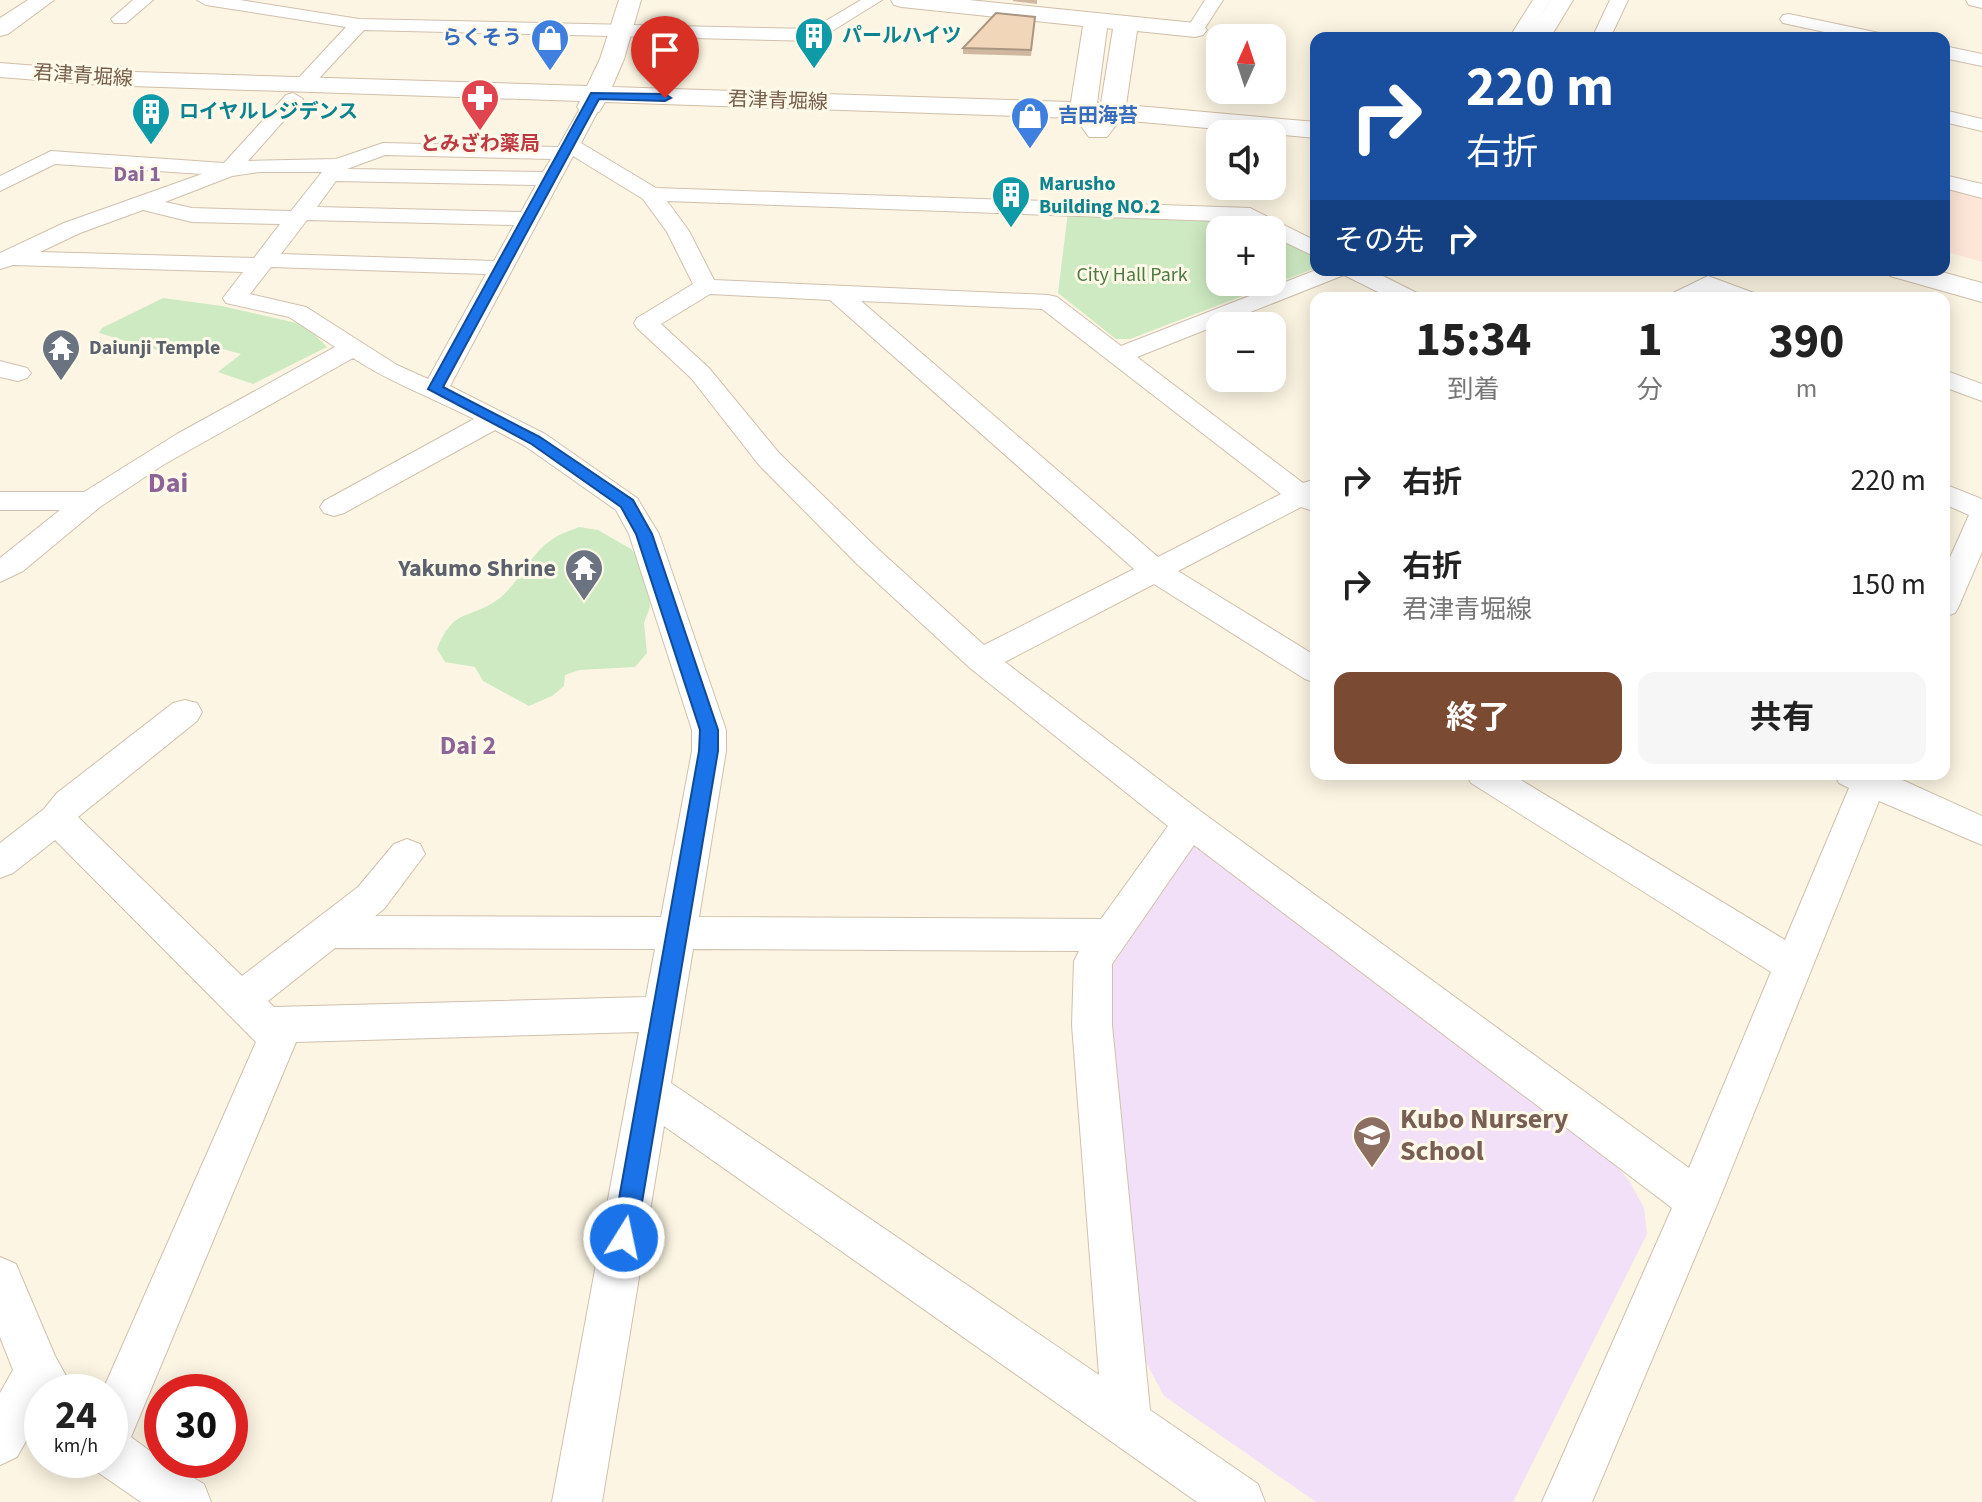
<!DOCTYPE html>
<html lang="ja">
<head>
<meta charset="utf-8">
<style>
	body { margin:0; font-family:"Source Sans 3","Noto Sans JP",sans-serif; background:#f6f6f6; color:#222; height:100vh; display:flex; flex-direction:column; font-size:30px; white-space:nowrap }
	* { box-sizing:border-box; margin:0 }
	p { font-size:26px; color:#767676 }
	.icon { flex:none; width:44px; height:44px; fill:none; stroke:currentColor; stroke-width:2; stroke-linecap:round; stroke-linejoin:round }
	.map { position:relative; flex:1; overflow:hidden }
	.side { position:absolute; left:1310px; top:292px; width:640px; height:488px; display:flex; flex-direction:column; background:#fff; border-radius:16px; box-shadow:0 4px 20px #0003 }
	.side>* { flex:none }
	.guide { position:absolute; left:1310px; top:32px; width:640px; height:244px; border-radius:16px; box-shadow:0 4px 20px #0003; background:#1a4fa0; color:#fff; overflow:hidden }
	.needle { width:52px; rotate:3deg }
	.controls { position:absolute; left:1206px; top:24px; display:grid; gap:16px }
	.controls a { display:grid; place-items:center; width:80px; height:80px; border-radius:16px; background:#fff; box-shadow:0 4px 20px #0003; font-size:40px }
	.speed { position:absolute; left:24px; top:1374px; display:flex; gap:16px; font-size:40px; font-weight:700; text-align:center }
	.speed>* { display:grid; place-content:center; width:104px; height:104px; border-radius:50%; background:#fff; box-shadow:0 4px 20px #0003; line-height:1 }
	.speed small { font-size:20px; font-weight:400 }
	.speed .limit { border:12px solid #d22; background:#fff; color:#111 }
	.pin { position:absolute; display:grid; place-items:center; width:68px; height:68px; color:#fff; margin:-82px -34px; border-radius:50% 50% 50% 0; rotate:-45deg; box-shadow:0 0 8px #0007 }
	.pin .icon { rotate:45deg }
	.me { position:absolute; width:88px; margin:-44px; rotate:10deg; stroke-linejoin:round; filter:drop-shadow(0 0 6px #0008) }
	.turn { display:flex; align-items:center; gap:28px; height:168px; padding:0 24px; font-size:36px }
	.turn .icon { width:104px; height:104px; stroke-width:2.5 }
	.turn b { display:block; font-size:56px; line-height:68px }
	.then { display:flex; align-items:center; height:76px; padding:0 24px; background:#0003; gap:16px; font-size:30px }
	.eta { display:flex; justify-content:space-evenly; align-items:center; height:136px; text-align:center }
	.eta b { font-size:48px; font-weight:700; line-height:56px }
	.action { display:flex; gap:16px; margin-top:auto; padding:16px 24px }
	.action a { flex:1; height:92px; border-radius:16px; background:#7b4a33; color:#fff; font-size:32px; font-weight:700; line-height:92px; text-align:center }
	.action a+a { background:#f6f6f6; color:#222 }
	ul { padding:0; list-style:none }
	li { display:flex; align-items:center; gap:24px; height:104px; padding:0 24px }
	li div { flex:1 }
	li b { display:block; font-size:30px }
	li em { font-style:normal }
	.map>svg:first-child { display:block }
	.commercial { fill:#fde6d7 }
	.education { fill:#f2e0f9 }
	.green { fill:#ceeac2 }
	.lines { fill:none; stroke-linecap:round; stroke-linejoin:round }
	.street-casing { stroke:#d0c0ad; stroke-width:2 }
	.secondary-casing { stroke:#d1bea7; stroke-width:2 }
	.street { fill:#fff; fill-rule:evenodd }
	.secondary { fill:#fff; fill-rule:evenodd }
	.wall { fill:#d0b8a0 }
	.building { fill:#f2d6ba; stroke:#a99682; stroke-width:2 }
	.route { fill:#1a73e8; stroke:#114b97; stroke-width:2 }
	.labels { text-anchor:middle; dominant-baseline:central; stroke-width:6; stroke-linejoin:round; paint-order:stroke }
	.far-culture-label { font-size:20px; font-weight:bold; fill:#0d838f; stroke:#fff9e9; text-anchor:start }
	.far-shop-label { font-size:20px; font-weight:bold; fill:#366cbe; stroke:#fff9e9; text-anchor:end }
	.far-street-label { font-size:20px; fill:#755d49; stroke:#fff9e9 }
	.far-health-label { font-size:20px; font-weight:bold; fill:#be3a42; stroke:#fff9e9 }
	.far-park-label { font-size:20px; fill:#4c7a41; stroke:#fff9e9 }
	.far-worship-label { font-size:20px; font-weight:bold; fill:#5b616d; stroke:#fff9e9; text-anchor:start }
	.far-neighbourhood-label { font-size:22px; font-weight:bold; fill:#8c6498; stroke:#fff9e9 }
	.worship-label { font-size:24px; font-weight:bold; fill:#5b616d; stroke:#fff9e9; text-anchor:end }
	.neighbourhood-label { font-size:26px; font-weight:bold; fill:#8c6498; stroke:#fff9e9 }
	.quarter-label { font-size:28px; font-weight:bold; fill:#8c6498; stroke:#fff9e9 }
	.near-education-label { font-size:28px; font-weight:bold; fill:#785e54; stroke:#fff9e9; text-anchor:start }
</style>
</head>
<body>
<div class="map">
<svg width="1982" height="1502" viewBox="0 0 1982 1502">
	<rect width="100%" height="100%" fill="#fcf5e3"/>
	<polygon class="commercial" points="1944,187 1982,197 1982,262 1944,251"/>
	<polygon class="education" points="1193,842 1608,1156 1630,1182 1644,1208 1647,1234 1513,1502 1316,1502 1164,1396 1146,1362 1106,976"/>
	<g class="green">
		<polygon points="1068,212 1236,219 1259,230 1220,230 1220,282 1272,282 1272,236 1316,257 1316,268 1130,339 1116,339 1058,293"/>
		<polygon points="163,298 222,306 305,325 327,347 253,384 218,372 241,354 204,344 180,357 99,333 102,328"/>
		<path d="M579,527l19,3 33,19 9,12 8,21 2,25 -6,16 3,30 -12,14 -56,3 -14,5 -1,11 -12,10 -23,10 -46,-25 -8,-14 -30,-5 -8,-13c17,-42 32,-29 60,-49 22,-16 32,-45 54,-60 8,-6 19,-9 28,-13z"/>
	</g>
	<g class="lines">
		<g class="street-casing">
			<g id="street">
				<polygon points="133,0 153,0 126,23 114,23 111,19"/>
				<polygon points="197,0 240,0 359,19 812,29 861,0 882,0 816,41 364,30 309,89 302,91 292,85 346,27 206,5"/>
				<polygon points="1205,0 1223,0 1201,34 1189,34 1186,30"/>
				<polygon points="1533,0 1551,0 1527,38 1509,38"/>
				<polygon points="1610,0 1628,0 1610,38 1592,38"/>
				<polygon points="1789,14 1884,34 1886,38 1852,38 1783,23 1780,19 1783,15"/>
				<polygon points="1944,46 1982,54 1982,66 1944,58"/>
				<path d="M293,93l10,6 -55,62 88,-2 47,-16 175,4 25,-44 7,-2 10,6 -19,36 75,45 594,20 66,33v16l-44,-21v-6h-11l-16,-8 -578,-21 22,30 25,49 334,15 9,2 64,49 195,-76h55l46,23 3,5h-30l-46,-23 -207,82 166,126 13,-4v33l-15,-5 -123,64 138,85v27l-11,-4 -151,-95 -149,78 198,151 486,355 82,-196 -300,-189 -5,-9h45l274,166 64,-152 -10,-5 -5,-9h55l93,42v29l-103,-44 -160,399 -127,302h-50l130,-294 -478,-363 -82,119v61l38,385 108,74 7,18h-68l-533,-376 -62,376h-50l87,-470 -343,10 -165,395 31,23 42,24 7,18h-70l-48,-33 -4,-9h21v-68h-8l154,-350 -201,-202 -42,33 -13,5v-35l44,-34 13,-16 116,-90 12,-3 12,3 5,9 -5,9 -119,96 164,159 116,-89 36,-43 13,-5 13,5 5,10 -41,55 -9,7 286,1 31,-166v-21l-63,-196 -13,-24 -91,-64 -30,-16 -151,83 -10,3 -10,-3 -4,-6 4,-6 150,-82c-41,-21 -83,-36 -121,-61l-190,107 -63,42 -77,64 -23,11v-24l60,-48h-60v-18h84l93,-58 158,-87 -46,-30 -63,-14 -3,-5 20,-26 -230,-7 -13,4v-16l64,-30 138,-49 -147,-10 -55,27v-15l51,-25 173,12 62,-68zM385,155l166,4 -8,13 -196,-3zM573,156l70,43 24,33 26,52 -56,34 -3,5 3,5 54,50 68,87 98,99 113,104 198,158 -67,93 -402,-2 27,-166v-21l-67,-196 -22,-36 -92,-64 -95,-48zM259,172h63l-31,39 -99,-3 -27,-6 67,-26zM336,181l200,4 -15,27 -204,-5zM143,210l49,12 88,2 -26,34 -214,-6 40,-19zM307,220l207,5 -20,36 -213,-7zM271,267l215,7 -58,105 -31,-14 -91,-58 -56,-13zM710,294l120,6 304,269 -150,76 -105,-95 -100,-97 -70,-85 -48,-44zM861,301l181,8 239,185 -123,63zM335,948l320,1 -9,48 -372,10 -6,-6zM693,949l386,2 -5,10 -2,64 27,350 -428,-292z"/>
				<polygon points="1944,110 1982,119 1982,131 1944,122"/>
				<polygon points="1944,175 1982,184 1982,198 1944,188"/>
				<polygon points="1708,276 1754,293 1757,298 1724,298 1709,292 1699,298 1670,298 1673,293"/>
				<polygon points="0,361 27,368 31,373 27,378 18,381 0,377"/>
				<polygon points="1944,370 1982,384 1982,401 1944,387"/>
				<polygon points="1944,484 1982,499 1982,552 1959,606 1955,613 1944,617 1944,571 1969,515 1944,504"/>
				<polygon points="0,1257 16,1264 55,1356 75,1392 42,1392 42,1413 17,1457 0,1465 0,1393 13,1370 0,1337"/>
			</g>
		</g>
		<g class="secondary-casing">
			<g id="secondary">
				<polygon points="28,0 54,0 8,34 0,36 0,18"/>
				<path d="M619,0h22l-17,59 -12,28 459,15 12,-76 -181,-19 -8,-2 -3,-5h78l226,23 8,2 4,5 -4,5 -8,2 -58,-6 -11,74 190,17v16l-196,-18 -13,17h-18l-14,-19 -470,-16 -6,10h-18l-4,-5 3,-6 -478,-16 -102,-8v-14l102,8 485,15 13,-27zM1107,28l6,1 -12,74h-4z"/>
				<polygon points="1551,0 1573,0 1550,38 1526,38"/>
				<polygon points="1966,0 1982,0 1982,8 1969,5"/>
				<polygon points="1886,270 1935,270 1982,283 1982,302 1890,276"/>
			</g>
		</g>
		<use href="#street" class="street"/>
		<use href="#secondary" class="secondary"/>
	</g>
	<g class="wall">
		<polygon points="1013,0 1037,0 1037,4 1013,1"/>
		<polygon points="1035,17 1031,56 963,54 963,48"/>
	</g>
	<polygon class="building" points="996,13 1035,17 1031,50 963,48"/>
	<polygon class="route" points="591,93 665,94 671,98 665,101 599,99 443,387 540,437 633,500 652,534 718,730 718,751 636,1238 632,1247 624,1250 615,1247 612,1238 699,751 700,730 636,534 621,507 530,443 428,389"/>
	<defs>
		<g id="building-pin" transform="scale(2)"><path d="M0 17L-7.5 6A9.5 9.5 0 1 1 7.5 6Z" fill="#0f9aa8" stroke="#fff9e9"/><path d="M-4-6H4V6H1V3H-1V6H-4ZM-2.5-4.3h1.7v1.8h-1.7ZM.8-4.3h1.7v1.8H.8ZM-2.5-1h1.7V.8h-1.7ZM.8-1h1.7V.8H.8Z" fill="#fff"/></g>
		<g id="shop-pin" transform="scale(2)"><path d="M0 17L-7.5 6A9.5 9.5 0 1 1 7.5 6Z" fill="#3f7fe0" stroke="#fff9e9"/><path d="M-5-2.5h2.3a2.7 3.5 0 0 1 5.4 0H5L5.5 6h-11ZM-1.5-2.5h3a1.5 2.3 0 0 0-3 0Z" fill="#fff"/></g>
		<g id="pharmacy-pin" transform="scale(2)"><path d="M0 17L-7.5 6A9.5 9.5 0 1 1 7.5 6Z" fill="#e0444e" stroke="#fff9e9"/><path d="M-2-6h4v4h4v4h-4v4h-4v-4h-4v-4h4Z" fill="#fff"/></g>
		<g id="temple-pin" transform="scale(2)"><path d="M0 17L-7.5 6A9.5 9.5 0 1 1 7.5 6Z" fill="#6b7280" stroke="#fff9e9"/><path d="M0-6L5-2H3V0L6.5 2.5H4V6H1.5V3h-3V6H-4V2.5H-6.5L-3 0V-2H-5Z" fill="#fff"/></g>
		<g id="school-pin" transform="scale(2)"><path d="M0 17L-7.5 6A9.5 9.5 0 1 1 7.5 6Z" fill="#8d6e63" stroke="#fff9e9"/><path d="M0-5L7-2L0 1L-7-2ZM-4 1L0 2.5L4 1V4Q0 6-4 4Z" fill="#fff"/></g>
	</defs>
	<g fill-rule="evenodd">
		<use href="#building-pin" x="814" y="36"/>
		<use href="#shop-pin" x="550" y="38"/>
		<use href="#pharmacy-pin" x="480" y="98"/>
		<use href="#building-pin" x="151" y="112"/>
		<use href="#shop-pin" x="1030" y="116"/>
		<use href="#building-pin" x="1011" y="195"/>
		<use href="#temple-pin" x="61" y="348"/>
		<use href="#temple-pin" x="584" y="568"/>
		<use href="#school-pin" x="1372" y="1135"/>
	</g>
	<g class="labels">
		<g class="far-culture-label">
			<text x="842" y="36">パールハイツ</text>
			<text x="179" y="112">ロイヤルレジデンス</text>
			<text x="1039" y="184">Marusho<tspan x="1039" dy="23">Building NO.2</tspan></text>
		</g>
		<g class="far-shop-label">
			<text x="522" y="38">らくそう</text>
			<text x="1058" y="116" text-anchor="start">吉田海苔</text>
		</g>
		<g class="far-street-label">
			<text transform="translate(83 76) rotate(4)">君津青堀線</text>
			<text transform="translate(778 101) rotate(2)">君津青堀線</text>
		</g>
		<g class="far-health-label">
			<text x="480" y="144">とみざわ薬局</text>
		</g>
		<g class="far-park-label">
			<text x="1132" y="275">City Hall Park</text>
		</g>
		<g class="far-worship-label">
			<text x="89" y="348">Daiunji Temple</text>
		</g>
		<g class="far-neighbourhood-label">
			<text x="137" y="174">Dai 1</text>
		</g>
		<g class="worship-label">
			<text x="556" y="568">Yakumo Shrine</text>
		</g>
		<g class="neighbourhood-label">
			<text x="468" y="745">Dai 2</text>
		</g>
		<g class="quarter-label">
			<text x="168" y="483">Dai</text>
		</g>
		<g class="near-education-label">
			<text x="1400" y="1119">Kubo Nursery<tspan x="1400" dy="32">School</tspan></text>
		</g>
	</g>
</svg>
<div class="controls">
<a><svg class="needle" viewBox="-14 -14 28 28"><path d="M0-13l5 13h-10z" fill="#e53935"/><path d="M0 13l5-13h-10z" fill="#767676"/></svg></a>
<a><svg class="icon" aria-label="sound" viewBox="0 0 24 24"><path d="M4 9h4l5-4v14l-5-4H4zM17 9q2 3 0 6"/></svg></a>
<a>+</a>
<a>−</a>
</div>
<div class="speed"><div>24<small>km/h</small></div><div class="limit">30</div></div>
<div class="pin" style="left:665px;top:98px;background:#d93025"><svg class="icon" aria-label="arrive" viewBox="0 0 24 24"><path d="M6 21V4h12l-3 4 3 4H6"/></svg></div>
<svg class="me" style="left:624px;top:1238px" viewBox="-20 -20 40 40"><circle r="17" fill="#1a73e8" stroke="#fff" stroke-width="3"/><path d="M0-11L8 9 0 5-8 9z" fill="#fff"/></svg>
<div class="guide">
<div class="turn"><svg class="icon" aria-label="right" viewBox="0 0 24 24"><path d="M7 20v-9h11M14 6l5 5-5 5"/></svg><div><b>220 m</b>右折</div></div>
<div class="then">その先<svg class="icon" aria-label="right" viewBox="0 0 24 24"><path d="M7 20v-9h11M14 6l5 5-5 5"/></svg></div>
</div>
<section class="side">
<div class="eta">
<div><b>15:34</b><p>到着</p></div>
<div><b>1</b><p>分</p></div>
<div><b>390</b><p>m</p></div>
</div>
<ul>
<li><svg class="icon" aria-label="right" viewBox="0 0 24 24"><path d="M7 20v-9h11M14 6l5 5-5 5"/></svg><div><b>右折</b></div><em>220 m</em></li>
<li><svg class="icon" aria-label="right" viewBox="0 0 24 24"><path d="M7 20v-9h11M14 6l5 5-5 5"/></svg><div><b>右折</b><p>君津青堀線</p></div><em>150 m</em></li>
</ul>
<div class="action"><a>終了</a><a>共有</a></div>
</section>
</div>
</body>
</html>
